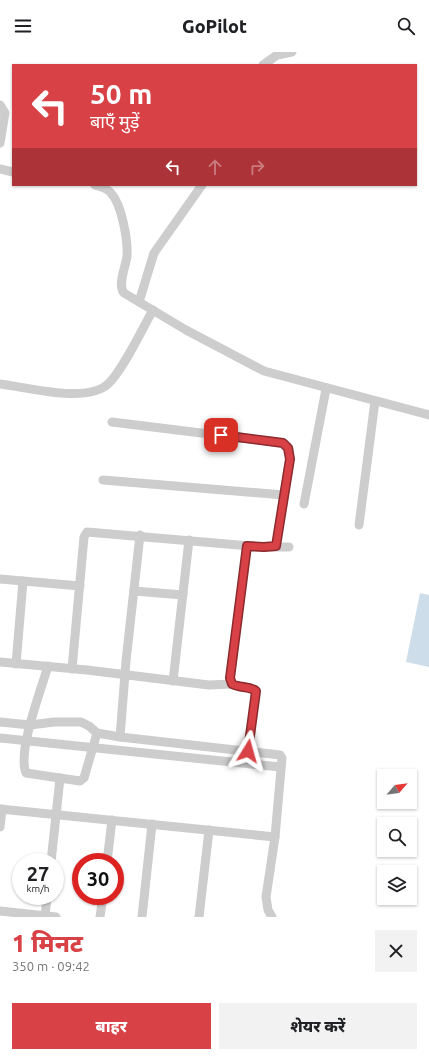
<!DOCTYPE html>
<html lang="hi">
<head>
<meta charset="utf-8">
<style>
	body { margin:0; font-family:Ubuntu,"Noto Sans Devanagari",sans-serif; background:#f2f2f2; color:#202124; height:100vh; display:flex; flex-direction:column; font-size:15px; white-space:nowrap }
	* { box-sizing:border-box; margin:0 }
	p { font-size:13px; color:#757577 }
	.icon { flex:none; width:22px; height:22px; fill:none; stroke:currentColor; stroke-width:2; stroke-linecap:round; stroke-linejoin:round }
	.map { position:relative; height:865px; overflow:hidden }
	.drawer { display:flex; flex-direction:column; background:#fff; flex:1 }
	.drawer>* { flex:none }
	.guide { position:absolute; left:12px; top:12px; width:405px; height:122px; border-radius:0px; box-shadow:0 1px 3px #0004; background:#d84146; color:#fff; overflow:hidden }
	.needle { width:26px; rotate:62deg }
	.fabs { position:absolute; left:377px; top:717px; display:grid; gap:8px }
	.fabs a { display:grid; place-items:center; width:40px; height:40px; border-radius:0px; background:#fff; box-shadow:0 1px 3px #0004; font-size:20px }
	.speed { position:absolute; left:12px; top:801px; display:flex; gap:8px; font-size:20px; font-weight:700; text-align:center }
	.speed>* { display:grid; place-content:center; width:52px; height:52px; border-radius:50%; background:#fff; box-shadow:0 1px 3px #0004; line-height:1 }
	.speed small { font-size:10px; font-weight:400 }
	.speed .limit { border:6px solid #d22; background:#fff; color:#111 }
	.pin { position:absolute; display:grid; place-items:center; width:34px; height:34px; color:#fff; margin:-17px; border-radius:8px; box-shadow:0 2px 6px #0006 }
	.me { position:absolute; width:44px; margin:-22px; rotate:8deg; stroke-linejoin:round; filter:drop-shadow(0 0 3px #0008) }
	.turn { display:flex; align-items:center; gap:14px; height:84px; padding:0 12px; font-size:18px }
	.turn .icon { width:52px; height:52px; stroke-width:2.5 }
	.turn b { display:block; font-size:28px; line-height:34px }
	.lanes { display:flex; align-items:center; height:38px; padding:0 12px; background:#0003; justify-content:center; gap:20px; direction:ltr }
	.lanes .off { opacity:.35 }
	.round { display:grid; place-items:center; flex:none; width:42px; height:42px; border-radius:0px; background:#f2f2f2 }
	.overview { display:flex; align-items:center; justify-content:space-between; height:68px; padding:0 12px }
	h1 { font-size:24px; font-weight:800; line-height:30px; color:#d84146 }
	.primary-button { display:flex; gap:8px; margin-top:auto; padding:8px 12px }
	.primary-button a { flex:1; height:46px; border-radius:0px; background:#d84146; color:#fff; font-size:16px; font-weight:800; line-height:46px; text-align:center }
	.primary-button a+a { background:#f2f2f2; color:#202124 }
	header { display:flex; justify-content:space-between; align-items:center; height:52px; padding:0 12px; background:#fff; font-size:18px; font-weight:800 }
	.map>svg:first-child { display:block }
	.water { fill:#cddeea }
	.lines { fill:none; stroke-linecap:round; stroke-linejoin:round }
	.minor { stroke:#cdcdcd; stroke-width:9 }
	.route-casing { stroke:#8c2a2e; stroke-width:10 }
	.route { stroke:#d84146; stroke-width:7 }
</style>
</head>
<body>
<header><svg class="icon" aria-label="menu" viewBox="0 0 24 24"><path d="M4 6h16M4 12h16M4 18h16"/></svg>GoPilot<svg class="icon" aria-label="search" viewBox="0 0 24 24"><circle cx="10" cy="10" r="6"/><path d="M15 15l6 6"/></svg></header>
<div class="map">
<svg width="429" height="865" viewBox="0 0 429 865">
	<rect width="100%" height="100%" fill="#fff"/>
	<polygon class="water" points="420,541 429,543 429,615 406,610"/>
	<g class="lines">
		<g class="minor">
			<polyline points="263,13 277,3 292,0"/>
			<polyline points="0,53 5,61 0,91"/>
			<polyline points="0,117 13,120"/>
			<path d="M95,133c6,2 12,3 16,8 11,12 17,48 16,63 -1,10 -10,29 -3,37l62,37 78,41 165,44"/>
			<polyline points="139,250 154,201 202,133"/>
			<path d="M0,332c27,3 86,20 108,0 15,-14 34,-55 45,-74"/>
			<polyline points="112,370 283,391 289,396 290,407 276,494"/>
			<polyline points="103,428 284,443"/>
			<polyline points="304,452 326,337"/>
			<polyline points="359,473 375,349"/>
			<path d="M247,494l-17,132 2,6c7,4 18,2 24,7l-8,60"/>
			<polyline points="0,527 80,534"/>
			<polyline points="134,539 183,543"/>
			<polyline points="0,610 87,618 209,633 232,632"/>
			<polyline points="16,612 23,529"/>
			<path d="M48,614c-7,24 -31,86 -22,107l54,8 4,-3 13,-45"/>
			<polyline points="72,617 84,485 87,480 261,495 289,495"/>
			<polyline points="173,629 189,488"/>
			<polyline points="0,670 30,673 54,670 81,670 89,674 97,681 120,685 280,703 282,706 275,785 266,845 268,858 272,865"/>
			<polyline points="120,685 126,609 140,483"/>
			<polyline points="0,686 280,715"/>
			<polyline points="0,757 275,785"/>
			<polyline points="0,775 2,757"/>
			<polyline points="51,810 60,726"/>
			<polyline points="107,810 112,768"/>
			<polyline points="0,859 56,865"/>
			<polyline points="45,865 47,844"/>
			<polyline points="100,865 103,844"/>
			<polyline points="142,865 152,772"/>
			<polyline points="199,865 209,778"/>
		</g>
	</g>
	<g class="lines">
		<g class="route-casing">
			<path id="route" d="M221,383l62,8 5,5 2,11 -14,87 -12,1 -17,-1 -17,132 2,6c7,4 18,2 24,7l-8,60"/>
		</g>
		<use href="#route" class="route"/>
	</g>
</svg>
<div class="fabs">
<a><svg class="needle" viewBox="-14 -14 28 28"><path d="M0-13l5 13h-10z" fill="#e53935"/><path d="M0 13l5-13h-10z" fill="#757577"/></svg></a>
<a><svg class="icon" aria-label="search" viewBox="0 0 24 24"><circle cx="10" cy="10" r="6"/><path d="M15 15l6 6"/></svg></a>
<a><svg class="icon" aria-label="layers" viewBox="0 0 24 24"><path d="M12 4l9 5-9 5-9-5zM3 14l9 5 9-5"/></svg></a>
</div>
<div class="speed"><div>27<small>km/h</small></div><div class="limit">30</div></div>
<div class="pin" style="left:221px;top:383px;background:#d93025"><svg class="icon" aria-label="arrive" viewBox="0 0 24 24"><path d="M6 21V4h12l-3 4 3 4H6"/></svg></div>
<svg class="me" style="left:248px;top:699px" viewBox="-20 -20 40 40"><path d="M0-17L14 15 0 8-14 15z" fill="#d84146" stroke="#fff" stroke-width="4"/></svg>
<div class="guide">
<div class="turn"><svg class="icon" aria-label="left" viewBox="0 0 24 24"><path d="M17 20v-9H6M10 6l-5 5 5 5"/></svg><div><b>50 m</b>बाएँ मुड़ें</div></div>
<div class="lanes"><svg class="icon" aria-label="left" viewBox="0 0 24 24"><path d="M17 20v-9H6M10 6l-5 5 5 5"/></svg><svg class="icon off" aria-label="ahead" viewBox="0 0 24 24"><path d="M12 20V5M6 11l6-6 6 6"/></svg><svg class="icon off" aria-label="right" viewBox="0 0 24 24"><path d="M7 20v-9h11M14 6l5 5-5 5"/></svg></div>
</div>
</div>
<section class="drawer">
<div class="overview"><div><h1>1 मिनट</h1><p>350 m · 09:42</p></div><a class="round"><svg class="icon" aria-label="close" viewBox="0 0 24 24"><path d="M6 6l12 12M18 6L6 18"/></svg></a></div>
<div class="primary-button"><a>बाहर</a><a>शेयर करें</a></div>
</section>
</body>
</html>
